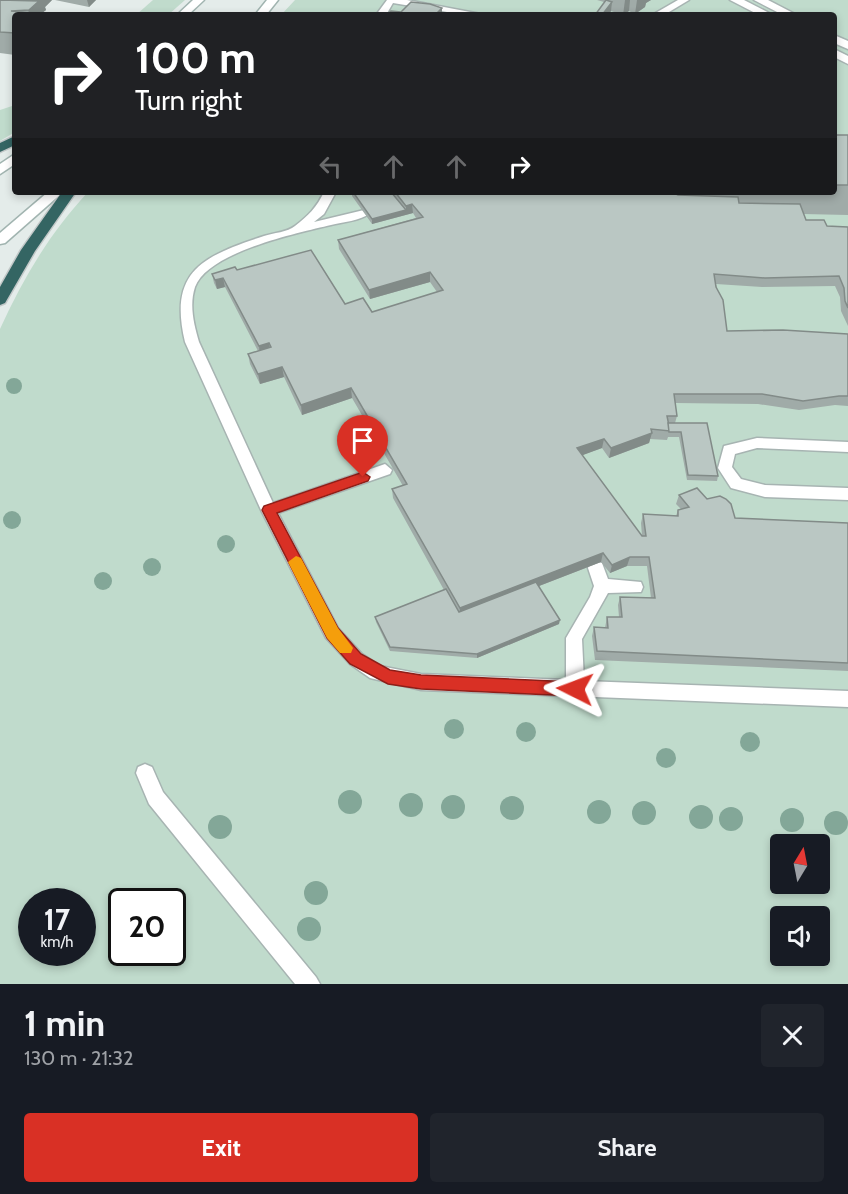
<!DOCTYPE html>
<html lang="en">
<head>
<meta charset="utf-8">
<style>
	body { margin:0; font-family:Cabin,sans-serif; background:#20242c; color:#f1f3f6; height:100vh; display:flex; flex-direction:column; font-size:22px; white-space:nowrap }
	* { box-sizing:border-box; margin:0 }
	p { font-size:20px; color:#9ea1a6 }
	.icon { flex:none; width:33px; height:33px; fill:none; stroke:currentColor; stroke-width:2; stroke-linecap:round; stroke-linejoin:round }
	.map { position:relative; height:984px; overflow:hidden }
	.side { display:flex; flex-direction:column; background:#171b24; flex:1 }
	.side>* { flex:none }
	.hud { position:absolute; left:12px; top:12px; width:825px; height:183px; border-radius:6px; box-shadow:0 3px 9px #0003; background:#202124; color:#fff; overflow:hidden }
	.needle { width:39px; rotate:10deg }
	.buttons { position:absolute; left:770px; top:834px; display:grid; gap:12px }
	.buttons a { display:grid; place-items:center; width:60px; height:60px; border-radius:6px; background:#171b24; box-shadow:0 3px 9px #0003; font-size:30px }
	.speed { position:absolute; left:18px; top:888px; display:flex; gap:12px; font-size:30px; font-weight:700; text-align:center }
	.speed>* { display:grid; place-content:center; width:78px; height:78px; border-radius:50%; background:#171b24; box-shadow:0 3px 9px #0003; line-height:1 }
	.speed small { font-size:15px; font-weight:400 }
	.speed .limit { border:3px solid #111; border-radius:9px; background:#fff; color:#111 }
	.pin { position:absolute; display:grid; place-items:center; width:51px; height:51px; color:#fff; margin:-62px -26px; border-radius:50% 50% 50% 0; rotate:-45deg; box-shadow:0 0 6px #0007 }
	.pin .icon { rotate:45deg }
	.me { position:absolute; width:66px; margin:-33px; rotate:273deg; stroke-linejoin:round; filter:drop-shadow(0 0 4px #0008) }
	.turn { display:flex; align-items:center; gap:21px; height:126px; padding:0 24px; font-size:27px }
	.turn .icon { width:78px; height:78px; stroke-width:2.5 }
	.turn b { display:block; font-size:42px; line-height:51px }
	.lanes { display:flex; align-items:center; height:57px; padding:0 24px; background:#0003; justify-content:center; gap:30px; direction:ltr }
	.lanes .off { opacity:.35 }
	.round { display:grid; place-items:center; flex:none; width:63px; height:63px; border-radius:6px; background:#20242c }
	.summary { display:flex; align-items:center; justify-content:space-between; height:102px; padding:0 24px }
	h1 { font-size:36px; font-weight:800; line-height:45px }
	.primary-button { display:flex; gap:12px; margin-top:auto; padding:12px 24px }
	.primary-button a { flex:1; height:69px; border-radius:6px; background:#d93025; color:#fff; font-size:24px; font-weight:800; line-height:69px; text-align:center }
	.primary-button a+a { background:#20242c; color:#f1f3f6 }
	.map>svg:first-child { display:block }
	.green { fill:#c0dbcc; fill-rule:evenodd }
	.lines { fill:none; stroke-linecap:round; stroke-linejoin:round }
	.service-casing { stroke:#a7b4b2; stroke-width:3 }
	.minor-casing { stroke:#a7b4b2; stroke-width:3 }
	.secondary-casing { stroke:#a1b4b0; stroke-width:3 }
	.motorway-casing { stroke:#c2c8c8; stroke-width:3 }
	.service { fill:#fff; fill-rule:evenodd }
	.minor { fill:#fff; fill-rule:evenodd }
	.secondary { fill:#fff; fill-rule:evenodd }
	.motorway { fill:#346563; fill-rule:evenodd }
	.tree { fill:#83a798 }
	.wall { fill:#a0aba8 }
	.shaded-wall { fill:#828b88 }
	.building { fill:#bac7c3; stroke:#828b88; stroke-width:1.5 }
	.route { fill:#d93025; stroke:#8d1f18; stroke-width:1.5 }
	.slow { fill:#f59e0b }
</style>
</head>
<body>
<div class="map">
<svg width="848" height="984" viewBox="0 0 848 984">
	<rect width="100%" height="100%" fill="#e4ecea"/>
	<g class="green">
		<polygon points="153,0 185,0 168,15 136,15"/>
		<path d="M295,0h553v984h-848v-655c23,-51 50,-96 88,-137h746v-177h-553zM780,844h39v40h-39zM32,902h50v50h-50zM122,902h50v50h-50zM780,916h39v40h-39z"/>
		<polygon points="15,105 15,132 0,141 0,110"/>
	</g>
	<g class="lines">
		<g class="service-casing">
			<g id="service">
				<polygon points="387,0 407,0 486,15 465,15 393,3 386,15 376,15"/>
				<polygon points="678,0 689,0 664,15 652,15"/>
				<path d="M324,192h12l-12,22 -10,8 50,-12 6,3c-9,8 -28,9 -39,12 -34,8 -123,27 -136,62 -6,18 -1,38 4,55l74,161 112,-39 7,6 -2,4 -112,39 60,115 24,26 18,12 41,8 145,6v-42l24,-41 4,-11 -6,-18 2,-5 6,-2 6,2 6,16 33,3 2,5 -2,5 -33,1 -26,46 2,42 264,10v16l-427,-17 -51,-12 -20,-14 -24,-26 -65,-128 -76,-168c-17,-71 18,-86 79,-106 9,-3 24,-4 31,-10 13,-10 22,-19 29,-34z"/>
				<polygon points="757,438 848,442 848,452 757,448 735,454 732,467 741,479 765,485 848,488 848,500 765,497 731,488 718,468 724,446"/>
				<polygon points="145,764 152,767 163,792 316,977 320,984 295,984 149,804 136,773 138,767"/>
			</g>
		</g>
		<g class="minor-casing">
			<g id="minor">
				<polygon points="730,0 744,0 773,15 759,15"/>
				<polygon points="754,0 768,0 797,15 783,15"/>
				<polygon points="834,35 848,41 848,49 834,43"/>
				<polygon points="834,49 848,56 848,64 834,57"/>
			</g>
		</g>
		<g class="secondary-casing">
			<g id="secondary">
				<polygon points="193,0 204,0 188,15 177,15"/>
				<polygon points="267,0 278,0 266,15 255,15"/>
				<polygon points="15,154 15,164 0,174 0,164"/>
				<polygon points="48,192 63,192 5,243 0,244 0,233"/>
			</g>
		</g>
		<g class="motorway-casing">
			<g id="motorway">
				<polygon points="15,136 15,145 0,152 0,143"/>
				<polygon points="62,192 76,192 35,251 5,303 0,305 0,287 21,250"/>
			</g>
		</g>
		<use href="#service" class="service"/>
		<use href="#minor" class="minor"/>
		<use href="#secondary" class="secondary"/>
		<use href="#motorway" class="motorway"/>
	</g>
	<g class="tree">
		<circle cx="14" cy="386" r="8"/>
		<circle cx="12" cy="520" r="9"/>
		<circle cx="226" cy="544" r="9"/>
		<circle cx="152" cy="567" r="9"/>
		<circle cx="103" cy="581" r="9"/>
		<circle cx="454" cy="729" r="10"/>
		<circle cx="526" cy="732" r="10"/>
		<circle cx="750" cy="742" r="10"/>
		<circle cx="666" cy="758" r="10"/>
		<circle cx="350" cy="802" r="12"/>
		<circle cx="411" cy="805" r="12"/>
		<circle cx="453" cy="807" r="12"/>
		<circle cx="512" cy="808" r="12"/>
		<circle cx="599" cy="812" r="12"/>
		<circle cx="644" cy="813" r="12"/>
		<circle cx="701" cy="817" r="12"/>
		<circle cx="731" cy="819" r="12"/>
		<circle cx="792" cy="820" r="12"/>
		<circle cx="836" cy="823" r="12"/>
		<circle cx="220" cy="827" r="12"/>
		<circle cx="316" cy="893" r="12"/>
		<circle cx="309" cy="929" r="12"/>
	</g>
	<g class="wall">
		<polygon points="0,0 52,0 45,7 46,10 42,13 43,14 15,15 15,55 0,53"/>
		<polygon points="55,0 96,0 89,7"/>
		<polygon points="597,0 651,0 646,3 645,7 635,14 629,11 623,15 611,11 608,15 595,15 604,4 604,2"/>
		<polygon points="834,135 848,135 848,215 803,214 806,220 827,226 848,227 848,326 841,311 840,297 835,286 762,287 716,284 727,331 848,334 848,406 835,405 799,410 758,404 675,403 677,416 675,423 718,476 717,481 687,480 679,437 668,437 667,440 650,439 649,443 609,458 602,448 582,455 642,536 641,523 643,514 676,516 678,510 681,509 676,504 679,495 707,499 735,518 848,523 848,671 595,660 592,636 594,627 605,628 607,617 619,617 618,605 620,597 651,598 647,566 627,566 610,573 601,562 539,586 559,624 477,658 390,651 376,622 375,617 444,590 393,498 392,489 403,486 352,398 302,415 284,377 260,384 250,364 248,354 258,351 225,287 217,289 214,283 212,274 237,270 372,312 437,292 430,282 370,299 339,249 338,240 416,218 413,213 372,224 352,196 352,192 834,192"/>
	</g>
	<g class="shaded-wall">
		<polygon points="24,0 52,0 45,7 46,10 42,13 43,15 30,15"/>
		<polygon points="87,0 96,0 89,7"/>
		<polygon points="625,0 630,0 629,11 623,15"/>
		<polygon points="637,0 651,0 646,3 645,7 635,14"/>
		<polygon points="612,2 611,11 608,15 602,15"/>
		<polygon points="442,8 442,15 435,15"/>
		<polygon points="412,204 413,213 372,224 372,219 406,210 406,206"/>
		<polygon points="430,272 430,282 370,299 369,290"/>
		<polygon points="223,278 225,287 217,289 215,280"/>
		<polygon points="269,343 271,353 260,356 259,346"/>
		<polygon points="282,367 284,377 260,384 258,374"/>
		<polygon points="351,388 352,398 302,415 301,405"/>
		<polygon points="652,433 649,443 609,458 611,448"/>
		<polygon points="604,439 602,448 575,458 577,448"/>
		<polygon points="603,553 601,562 459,617 460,608"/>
		<polygon points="630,557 627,566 610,573 612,565"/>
		<polygon points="560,620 559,624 477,658 477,654"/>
	</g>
	<g class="building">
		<polygon points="0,0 39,1 29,10 11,11 46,15 15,15 15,33 0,32"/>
		<polygon points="606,0 612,2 602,15 595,15"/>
		<polygon points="411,2 430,4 442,8 435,15 387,15 391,11 401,12"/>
		<rect x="834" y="135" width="14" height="50"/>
		<polygon points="353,192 391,192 406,210 372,219"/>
		<polygon points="395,192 672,192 678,195 738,197 739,203 800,204 806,220 824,220 827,226 848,227 848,308 845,301 844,288 839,276 765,278 714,274 716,287 723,300 727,331 783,330 848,334 848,396 839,396 803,401 762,394 674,394 677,416 667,416 670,431 651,429 652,433 611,448 604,439 577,448 642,536 646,536 643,514 678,516 678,510 689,507 679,495 697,488 707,499 720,496 726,499 731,504 735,518 848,523 848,663 597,651 594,627 608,628 607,617 622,617 620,597 655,598 649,557 630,557 612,565 603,553 460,608 392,489 407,484 351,388 301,405 282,367 258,374 248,354 271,347 269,343 259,346 223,278 215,280 212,274 235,267 237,270 311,250 345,304 363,298 372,312 443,290 430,272 369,290 338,240 423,217 412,204 406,206"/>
		<polygon points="668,423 707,423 718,476 688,475 681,432 669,432"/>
		<polygon points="536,582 560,620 477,654 390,647 375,617 446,589 459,612"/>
	</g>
	<polygon class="route" points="363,472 370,477 368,481 277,513 338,628 361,654 390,670 421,675 575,682 581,684 583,689 581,694 575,696 421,689 388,684 350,664 327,638 262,510 264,506"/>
	<polygon class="slow" points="296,556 301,558 338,628 353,648 351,653 340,653 327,638 288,562"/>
</svg>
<div class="buttons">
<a><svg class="needle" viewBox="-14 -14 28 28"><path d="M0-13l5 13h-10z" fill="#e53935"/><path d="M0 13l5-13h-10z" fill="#9ea1a6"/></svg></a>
<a><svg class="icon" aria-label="sound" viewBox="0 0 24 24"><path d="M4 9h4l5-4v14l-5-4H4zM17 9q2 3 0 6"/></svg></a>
</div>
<div class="speed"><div>17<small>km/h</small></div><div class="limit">20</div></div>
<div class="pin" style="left:363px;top:477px;background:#d93025"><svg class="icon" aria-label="arrive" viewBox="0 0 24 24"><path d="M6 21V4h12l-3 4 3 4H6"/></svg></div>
<svg class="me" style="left:575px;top:689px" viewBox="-20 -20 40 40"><path d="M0-17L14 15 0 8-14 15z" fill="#d93025" stroke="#fff" stroke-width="4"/></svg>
<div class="hud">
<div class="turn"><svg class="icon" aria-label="right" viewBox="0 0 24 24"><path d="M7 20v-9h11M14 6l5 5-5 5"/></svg><div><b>100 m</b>Turn right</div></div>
<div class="lanes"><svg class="icon off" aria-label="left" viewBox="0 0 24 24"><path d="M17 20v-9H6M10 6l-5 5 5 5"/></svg><svg class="icon off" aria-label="ahead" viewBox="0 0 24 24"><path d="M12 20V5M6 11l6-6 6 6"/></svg><svg class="icon off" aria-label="ahead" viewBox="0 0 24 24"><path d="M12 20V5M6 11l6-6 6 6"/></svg><svg class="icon" aria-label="right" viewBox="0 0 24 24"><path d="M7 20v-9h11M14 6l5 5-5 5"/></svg></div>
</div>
</div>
<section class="side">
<div class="summary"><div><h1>1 min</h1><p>130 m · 21:32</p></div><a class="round"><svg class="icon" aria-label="close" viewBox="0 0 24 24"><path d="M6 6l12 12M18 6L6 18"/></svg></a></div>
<div class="primary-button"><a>Exit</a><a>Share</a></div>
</section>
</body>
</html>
